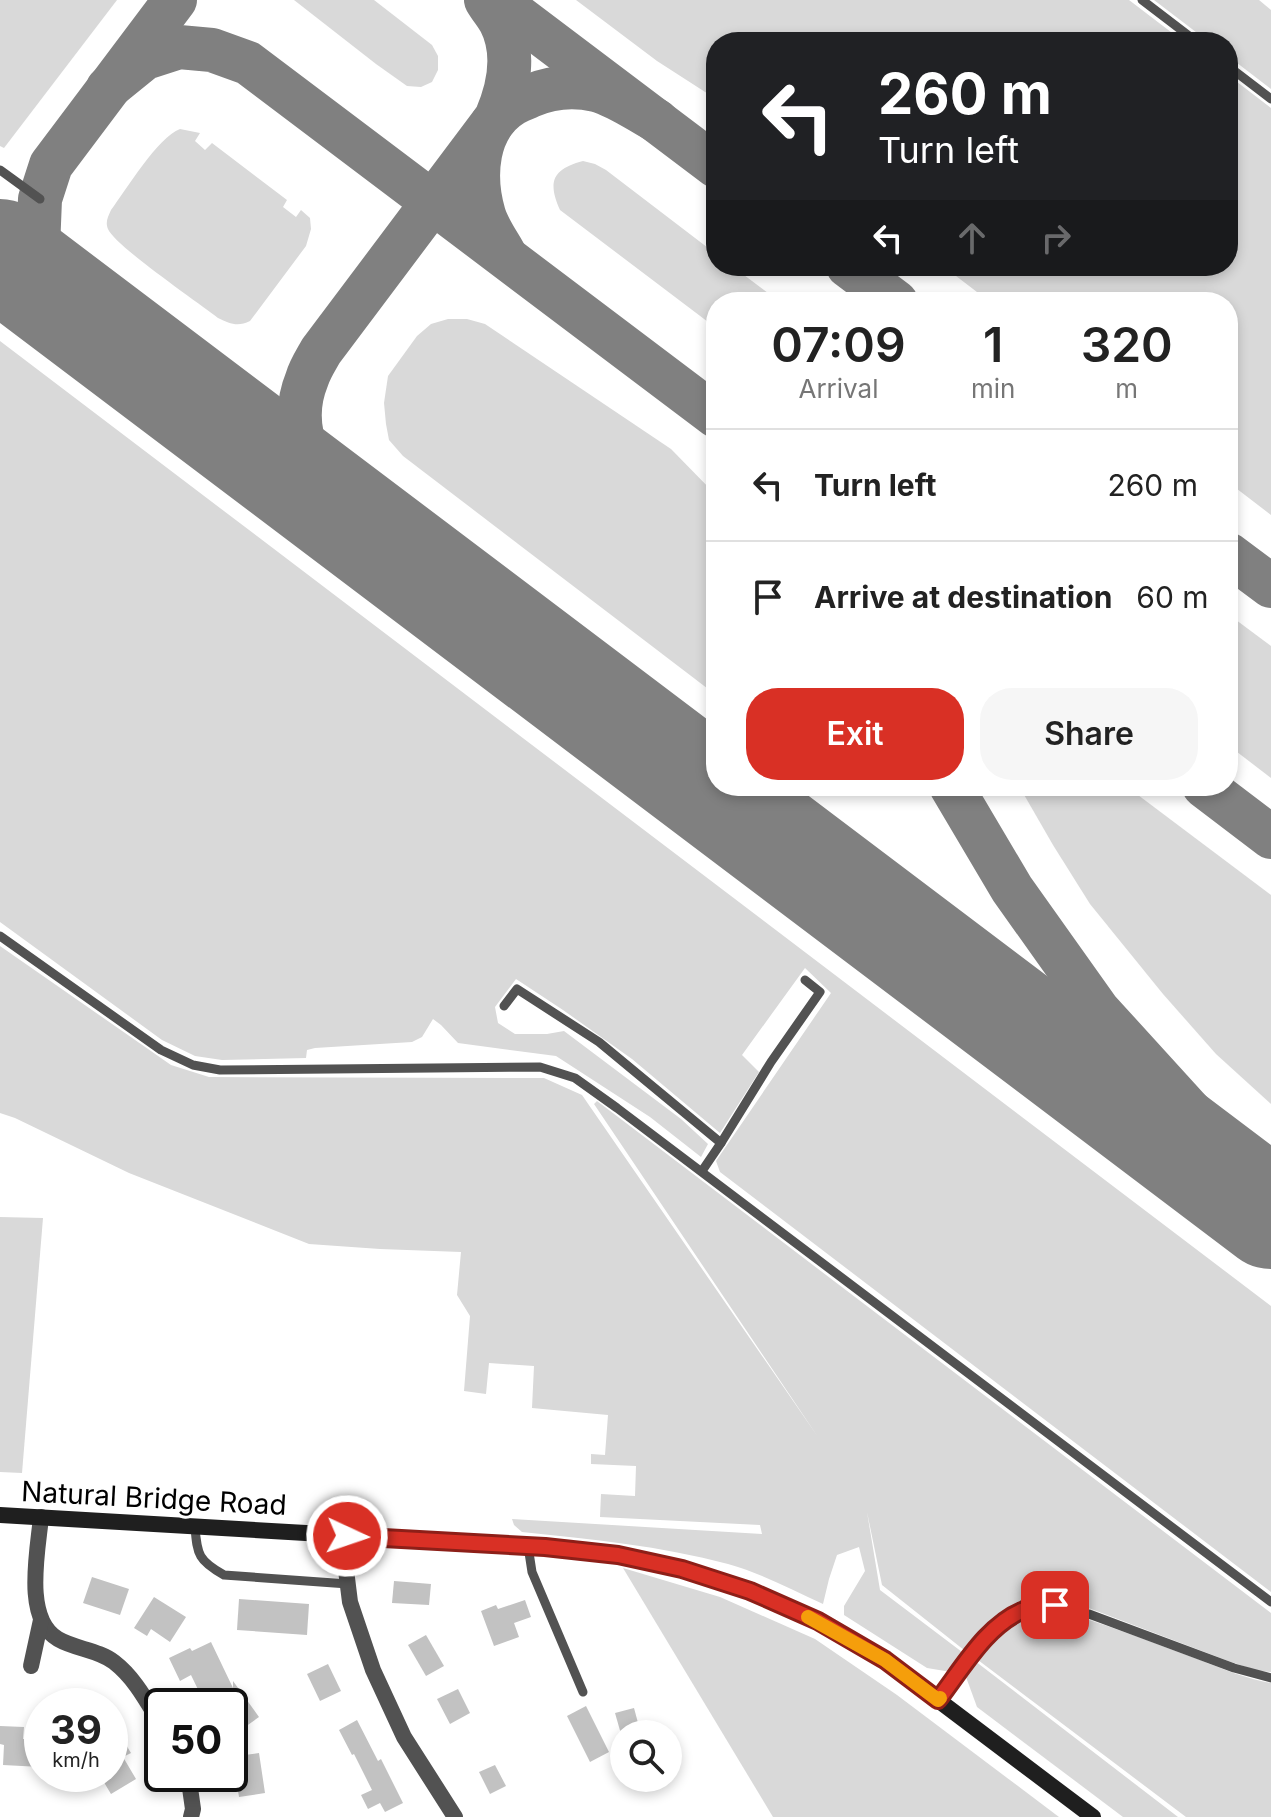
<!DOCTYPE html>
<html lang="en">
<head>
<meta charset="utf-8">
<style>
	body { margin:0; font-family:Inter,sans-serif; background:#f6f6f6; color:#222; height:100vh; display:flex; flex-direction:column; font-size:30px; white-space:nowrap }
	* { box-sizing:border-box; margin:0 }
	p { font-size:26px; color:#767676 }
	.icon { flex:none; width:44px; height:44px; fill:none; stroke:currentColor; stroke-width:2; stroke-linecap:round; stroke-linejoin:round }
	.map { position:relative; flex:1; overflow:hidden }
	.sheet { position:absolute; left:706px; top:292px; width:532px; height:504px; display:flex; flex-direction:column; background:#fff; border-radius:32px; box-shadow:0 4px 12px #0003 }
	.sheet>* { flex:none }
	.banner { position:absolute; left:706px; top:32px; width:532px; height:244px; border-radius:32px; box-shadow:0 4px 12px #0003; background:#202124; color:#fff; overflow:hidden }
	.buttons { position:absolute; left:610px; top:1720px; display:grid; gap:16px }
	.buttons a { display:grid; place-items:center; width:72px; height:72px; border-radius:50%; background:#fff; box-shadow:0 4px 12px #0003; font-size:40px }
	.speed { position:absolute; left:24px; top:1688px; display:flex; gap:16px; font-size:40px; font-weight:700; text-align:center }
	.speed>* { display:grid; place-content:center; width:104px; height:104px; border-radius:50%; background:#fff; box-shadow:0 4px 12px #0003; line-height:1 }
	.speed small { font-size:20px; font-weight:400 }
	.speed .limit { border:4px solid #111; border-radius:12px; background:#fff; color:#111 }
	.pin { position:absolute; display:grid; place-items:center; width:68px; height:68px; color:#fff; margin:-34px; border-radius:16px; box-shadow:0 4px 12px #0006 }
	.me { position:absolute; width:88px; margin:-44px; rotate:93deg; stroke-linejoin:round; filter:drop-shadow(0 0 6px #0008) }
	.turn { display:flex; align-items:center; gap:28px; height:168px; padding:0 40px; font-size:36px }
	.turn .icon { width:104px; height:104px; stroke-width:2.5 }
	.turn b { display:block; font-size:56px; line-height:68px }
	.lanes { display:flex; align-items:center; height:76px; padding:0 40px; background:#0003; justify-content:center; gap:40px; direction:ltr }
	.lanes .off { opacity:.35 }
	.eta { display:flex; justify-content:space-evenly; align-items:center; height:136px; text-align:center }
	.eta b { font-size:48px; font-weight:600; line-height:56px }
	.action { display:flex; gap:16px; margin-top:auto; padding:16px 40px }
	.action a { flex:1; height:92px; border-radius:32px; background:#d93025; color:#fff; font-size:32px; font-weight:600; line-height:92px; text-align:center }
	.action a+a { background:#f6f6f6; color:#222 }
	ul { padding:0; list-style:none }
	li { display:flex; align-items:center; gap:24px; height:112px; padding:0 40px; border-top:2px solid #e0e0e0 }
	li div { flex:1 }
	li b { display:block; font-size:30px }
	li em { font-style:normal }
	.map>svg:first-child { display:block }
	.green { fill:#d9d9d9 }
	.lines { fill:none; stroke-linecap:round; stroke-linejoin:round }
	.taxiway { stroke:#808080; stroke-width:44 }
	.runway { stroke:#808080; stroke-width:110 }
	.building { fill:#c2c2c2 }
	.service { stroke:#525252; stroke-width:9 }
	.minor { stroke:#525252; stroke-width:16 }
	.secondary { stroke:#1f1f1f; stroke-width:16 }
	.route-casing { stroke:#8d1f18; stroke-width:20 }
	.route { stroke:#d93025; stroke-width:14 }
	.slow { stroke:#f59e0b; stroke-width:14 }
	.labels { text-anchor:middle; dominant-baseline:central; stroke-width:6; stroke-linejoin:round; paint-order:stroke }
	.street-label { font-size:28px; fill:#000; stroke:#fff }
</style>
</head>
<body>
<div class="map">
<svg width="1271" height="1817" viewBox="0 0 1271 1817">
	<rect width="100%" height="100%" fill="#fff"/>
	<g class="green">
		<polygon points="0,0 117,0 4,148 0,146"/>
		<polygon points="294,0 374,0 432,45 438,56 438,70 432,82 421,87 407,86 376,64"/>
		<polygon points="576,0 1129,0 1184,42 716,42 716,99 657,61"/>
		<polygon points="1154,0 1259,0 1271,10 1271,89 1228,56 1228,42 1209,42"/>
		<polygon points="1228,75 1271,108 1271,515 1228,482 1228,302 990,302 943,266 1228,266"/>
		<path d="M180,129l20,4 -5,8 10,9 7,-7 75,57 -4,7 13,10 5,-7 9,8 1,11 -5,17 -56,75c-12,6 -20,3 -32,-3 -19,-15 -104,-73 -110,-89 -3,-7 0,-12 3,-19 15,-20 47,-73 69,-81z"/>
		<path d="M583,161l12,3 11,6 110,84v12h16l48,36h-64v26l-156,-118c-13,-29 -7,-41 23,-49z"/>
		<polygon points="448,319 467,319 485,324 671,449 716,495 716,695 403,456 389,440 386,424 384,403 388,376 417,336 431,324"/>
		<polygon points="0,341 1271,1306 1271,1592 720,1172 716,1161 831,993 805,968 742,1055 759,1072 720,1133 632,1059 563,1010 516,979 495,1007 498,1023 515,1034 547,1034 564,1031 681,1119 708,1144 701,1157 650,1117 556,1056 458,1043 441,1025 433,1019 422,1037 412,1042 315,1048 307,1050 306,1058 222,1060 195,1056 162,1040 0,922"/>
		<polygon points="1228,614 1271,646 1271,778 1228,745"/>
		<polygon points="1019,786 1126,786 1271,895 1271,1104 1216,1054 1163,994 1090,904 1053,845"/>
		<path d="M0,946l171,119 38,12 335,1 38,17 236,342 -224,-333 3,-3 674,512v59l-13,-1 -27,-9 -145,-55c-31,-9 -64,-13 -89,12 -11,10 -19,24 -28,35l-87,-69 -15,-73 13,78 86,65 -9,16h-12l-18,-3 -83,-53v-9l21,-35 -6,-24 -22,8 -8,24 -6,25c-31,-14 -62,-31 -95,-40 -67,-18 -137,-25 -206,-32l-8,-7 -2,-6 250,15 -2,-9 -160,-8 1,-23 34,2 1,-30 -45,-2v-10l14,1 3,-40 -76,-7 2,-42 -45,-3 -3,31 -22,-3 6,-75 -13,-21 4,-43 -81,-3 -71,-5 -180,-71 -114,-55 -15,-5z"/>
		<polygon points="0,1217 43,1218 22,1473 0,1472"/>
		<polygon points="623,1568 720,1597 815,1639 897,1695 1059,1817 773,1817"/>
		<path d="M1047,1609c53,11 102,33 153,51 23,9 47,19 71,23v134h-85l-208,-157c23,-29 32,-43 69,-51z"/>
		<polygon points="975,1661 1178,1817 1123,1817 977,1707 966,1677"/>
	</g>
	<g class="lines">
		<g class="taxiway">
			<polyline points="496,0 716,166"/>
			<polyline points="108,88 145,58 179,47 212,50 248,63 716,416"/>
			<path d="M504,253c-7,-12 -16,-25 -20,-38 -11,-38 -9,-88 29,-111 5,-3 11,-5 17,-8 21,-9 44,-11 66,-6 22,6 41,20 61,31"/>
			<polyline points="848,266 896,302"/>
			<polyline points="70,305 49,272 38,248 40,199 51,165 175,0"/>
			<path d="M349,516c-33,-40 -64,-83 -42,-137 3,-10 9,-19 14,-28l175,-233c13,-30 20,-66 4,-97 -4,-7 -10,-14 -14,-21"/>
			<polyline points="1228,554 1271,586"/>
			<polyline points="951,786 1012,889 1098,1010 1200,1122 1271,1196"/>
			<polyline points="1204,786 1271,837"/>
		</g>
		<polyline class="runway" points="0,254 1271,1214"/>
	</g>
	<g class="building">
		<polygon points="92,1577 129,1589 120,1615 83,1603"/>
		<polygon points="394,1581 431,1584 429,1605 392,1603"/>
		<polygon points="154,1597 186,1617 170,1642 151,1629 147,1636 134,1628"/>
		<polygon points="239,1599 309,1604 307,1635 237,1630"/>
		<polygon points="525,1600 531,1617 514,1623 519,1637 494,1646 481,1611 496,1605 498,1609"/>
		<polygon points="426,1635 444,1666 426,1676 408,1645"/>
		<polygon points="211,1642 233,1688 233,1681 259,1717 235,1734 230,1727 230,1706 206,1706 191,1675 180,1681 169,1658 190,1648 192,1651"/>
		<polygon points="328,1664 341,1691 320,1701 307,1674"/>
		<polygon points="458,1689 470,1713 450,1724 437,1699"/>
		<polygon points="586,1706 609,1752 590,1762 567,1716"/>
		<polygon points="634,1708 641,1734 621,1734 615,1713"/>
		<polygon points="110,1718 131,1753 123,1757 136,1779 111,1794 99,1774 110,1774"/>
		<polygon points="357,1720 378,1761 381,1759 403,1803 385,1812 380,1803 368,1809 361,1795 372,1790 354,1754 352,1755 339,1730"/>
		<polygon points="0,1726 24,1727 23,1739 42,1740 41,1767 3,1765 4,1745 0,1744"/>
		<polygon points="259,1753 265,1793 239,1797 236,1778 231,1778 230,1757"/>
		<polygon points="495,1765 506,1786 490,1794 479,1772"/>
	</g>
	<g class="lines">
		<g class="service">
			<polyline points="1142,0 1197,42"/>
			<polyline points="1228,66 1271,99"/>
			<polyline points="0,170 40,199"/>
			<polyline points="0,936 161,1050 193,1065 220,1070 540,1067 575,1078 617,1108 1271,1602"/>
			<polyline points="504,1006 517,989 599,1042 721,1143 702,1171"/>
			<polyline points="721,1143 771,1062 820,992 805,980"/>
			<path d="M195,1527c2,28 4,34 29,48l124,9"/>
			<polyline points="528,1546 532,1572 583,1692"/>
			<polyline points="938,1700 984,1640 1005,1619 1027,1608 1055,1605 1089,1614 1234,1668 1271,1678"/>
		</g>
		<g class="minor">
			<path d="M41,1517c-3,33 -18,102 17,122 17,10 41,11 56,23 22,17 34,42 48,64"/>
			<polyline points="347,1536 346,1570 350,1602 373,1670 404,1737 455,1817"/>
			<polyline points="31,1666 41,1620"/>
			<polyline points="188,1774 193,1809 191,1817"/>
		</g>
		<polyline class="secondary" points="0,1515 545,1547 618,1555 682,1569 750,1591 818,1621 885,1660 1093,1817"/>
	</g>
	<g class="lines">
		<g class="route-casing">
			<path id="route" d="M347,1536l198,11 73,8 64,14 68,22 68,30 67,39 53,40c24,-31 49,-76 86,-90 9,-4 21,-4 31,-5"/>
		</g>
		<use href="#route" class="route"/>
		<polyline class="slow" points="808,1617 885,1660 938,1700 940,1698"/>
	</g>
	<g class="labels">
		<g class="street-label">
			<text transform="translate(154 1498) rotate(3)">Natural Bridge Road</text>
		</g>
	</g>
</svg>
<div class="buttons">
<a><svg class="icon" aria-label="search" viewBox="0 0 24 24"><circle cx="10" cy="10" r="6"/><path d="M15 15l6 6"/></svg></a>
</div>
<div class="speed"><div>39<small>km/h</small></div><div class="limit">50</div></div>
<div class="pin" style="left:1055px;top:1605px;background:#d93025"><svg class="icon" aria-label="arrive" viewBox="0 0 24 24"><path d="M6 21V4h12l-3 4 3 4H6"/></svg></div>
<svg class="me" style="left:347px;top:1536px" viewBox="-20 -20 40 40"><circle r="17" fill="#d93025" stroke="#fff" stroke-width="3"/><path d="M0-11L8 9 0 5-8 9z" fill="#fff"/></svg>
<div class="banner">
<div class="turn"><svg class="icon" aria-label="left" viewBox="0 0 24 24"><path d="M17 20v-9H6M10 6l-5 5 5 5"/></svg><div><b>260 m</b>Turn left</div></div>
<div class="lanes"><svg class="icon" aria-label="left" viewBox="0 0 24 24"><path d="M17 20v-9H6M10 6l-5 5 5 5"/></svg><svg class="icon off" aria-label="ahead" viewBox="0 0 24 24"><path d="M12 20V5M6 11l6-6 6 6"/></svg><svg class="icon off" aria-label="right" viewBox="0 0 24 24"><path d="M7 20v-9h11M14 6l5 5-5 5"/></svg></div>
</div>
<section class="sheet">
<div class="eta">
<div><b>07:09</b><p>Arrival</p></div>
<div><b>1</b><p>min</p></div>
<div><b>320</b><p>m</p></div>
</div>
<ul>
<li><svg class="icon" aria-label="left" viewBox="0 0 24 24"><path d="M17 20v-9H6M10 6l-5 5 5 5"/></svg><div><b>Turn left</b></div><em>260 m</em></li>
<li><svg class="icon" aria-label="arrive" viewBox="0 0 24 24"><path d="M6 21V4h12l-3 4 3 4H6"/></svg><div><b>Arrive at destination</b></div><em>60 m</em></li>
</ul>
<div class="action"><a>Exit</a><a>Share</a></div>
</section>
</div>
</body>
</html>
